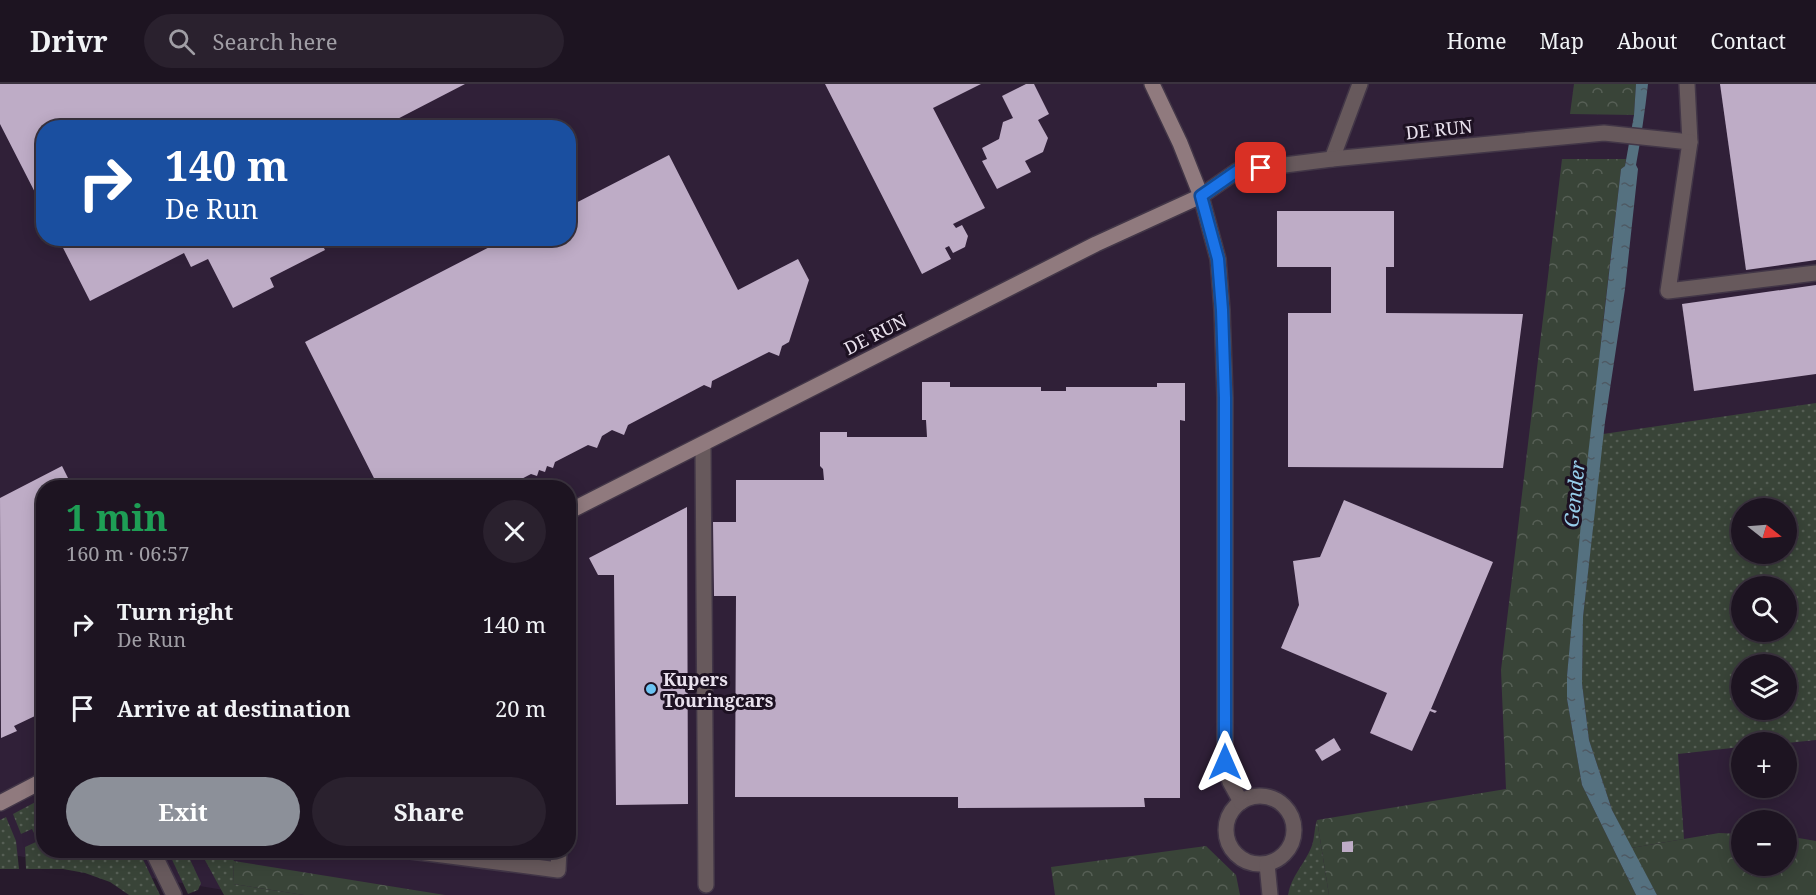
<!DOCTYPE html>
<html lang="en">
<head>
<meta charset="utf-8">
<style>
	body { margin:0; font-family:"Noto Serif",serif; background:#2a212e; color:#f1f3f6; height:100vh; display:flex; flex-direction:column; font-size:22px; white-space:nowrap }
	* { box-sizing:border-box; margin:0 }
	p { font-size:20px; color:#a09ea5 }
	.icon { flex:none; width:33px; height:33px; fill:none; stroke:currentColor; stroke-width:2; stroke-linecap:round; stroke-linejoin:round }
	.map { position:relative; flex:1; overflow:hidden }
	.sheet { position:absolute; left:36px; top:396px; width:540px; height:378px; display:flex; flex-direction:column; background:#1d1421; border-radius:24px; box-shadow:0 3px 15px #0003,0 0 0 2px #3b333f }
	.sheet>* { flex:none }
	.top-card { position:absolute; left:36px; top:36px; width:540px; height:126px; border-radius:24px; box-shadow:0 3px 15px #0003,0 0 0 2px #3b333f; background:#1a4fa0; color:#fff; overflow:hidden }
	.needle { width:39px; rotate:107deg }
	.controls { position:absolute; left:1731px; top:414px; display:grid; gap:12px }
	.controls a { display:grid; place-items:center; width:66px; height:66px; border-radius:50%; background:#1d1421; box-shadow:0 3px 15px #0003,0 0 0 2px #3b333f; font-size:30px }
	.pin { position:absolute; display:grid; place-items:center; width:51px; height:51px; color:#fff; margin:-26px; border-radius:12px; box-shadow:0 3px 9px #0006 }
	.me { position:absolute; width:66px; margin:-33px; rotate:0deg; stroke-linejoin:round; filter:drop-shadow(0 0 4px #0008) }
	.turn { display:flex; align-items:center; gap:21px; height:126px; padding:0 30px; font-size:27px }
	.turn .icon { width:78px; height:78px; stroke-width:2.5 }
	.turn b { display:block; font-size:42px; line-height:51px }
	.round { display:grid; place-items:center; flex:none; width:63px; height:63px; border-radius:32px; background:#2a212e }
	.summary { display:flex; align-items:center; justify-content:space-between; height:102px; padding:0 30px }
	h1 { font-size:36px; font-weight:700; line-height:45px; color:#1e9e55 }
	.action { display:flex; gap:12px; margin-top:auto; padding:12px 30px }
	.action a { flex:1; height:69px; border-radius:36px; background:#8c9099; color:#fff; font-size:24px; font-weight:700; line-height:69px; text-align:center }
	.action a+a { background:#2a212e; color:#f1f3f6 }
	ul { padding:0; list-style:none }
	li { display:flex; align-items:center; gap:18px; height:84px; padding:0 30px }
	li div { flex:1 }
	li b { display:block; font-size:22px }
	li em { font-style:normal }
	header { display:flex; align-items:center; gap:36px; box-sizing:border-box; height:84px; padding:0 30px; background:#1d1421; border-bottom:2px solid #3b333f }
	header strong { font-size:28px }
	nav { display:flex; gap:33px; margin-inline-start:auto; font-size:21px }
	.search { width:420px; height:54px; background:#2a212e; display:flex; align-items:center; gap:15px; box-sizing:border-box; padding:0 21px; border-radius:33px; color:#a09ea5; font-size:22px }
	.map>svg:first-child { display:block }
	.built { fill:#302038; fill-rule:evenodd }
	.grass { fill:url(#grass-dots); fill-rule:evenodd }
	.forest { fill:url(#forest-crowns) }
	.water { fill:url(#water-ripples) }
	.building { fill:#beacc6 }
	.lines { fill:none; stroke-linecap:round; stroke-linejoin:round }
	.lane-casing { stroke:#423647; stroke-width:18 }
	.street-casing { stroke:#423647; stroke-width:18 }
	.secondary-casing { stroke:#423647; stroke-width:18 }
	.lane { stroke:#67595c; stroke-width:15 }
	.street { stroke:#67595c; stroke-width:15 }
	.secondary { stroke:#907a7e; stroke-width:15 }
	.route-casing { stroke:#114b97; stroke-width:15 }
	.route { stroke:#1a73e8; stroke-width:10 }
	.poi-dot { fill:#6cc3f2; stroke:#1d1122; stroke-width:2 }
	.labels { text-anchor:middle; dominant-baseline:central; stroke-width:6; stroke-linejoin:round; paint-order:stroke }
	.street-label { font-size:18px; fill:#e9e1ed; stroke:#1d1122 }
	.poi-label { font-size:18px; font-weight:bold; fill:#e9e1ed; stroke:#1d1122; text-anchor:start }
	.water-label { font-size:20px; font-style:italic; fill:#97ceeb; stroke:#1d1122 }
</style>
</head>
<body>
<header>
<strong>Drivr</strong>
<div class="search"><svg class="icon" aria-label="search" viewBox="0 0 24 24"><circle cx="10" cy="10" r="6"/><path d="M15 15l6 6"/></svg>Search here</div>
<nav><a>Home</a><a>Map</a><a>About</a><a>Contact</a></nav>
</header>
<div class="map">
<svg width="1816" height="811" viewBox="0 0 1816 811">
	<defs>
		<pattern id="grass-dots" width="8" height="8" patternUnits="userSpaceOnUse" patternTransform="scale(1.5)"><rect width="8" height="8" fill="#394438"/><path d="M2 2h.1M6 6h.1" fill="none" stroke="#565f55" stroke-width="1.8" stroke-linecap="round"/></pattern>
		<pattern id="forest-crowns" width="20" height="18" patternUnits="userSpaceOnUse" patternTransform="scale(1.5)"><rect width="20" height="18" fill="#394438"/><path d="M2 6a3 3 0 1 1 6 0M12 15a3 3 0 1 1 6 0" fill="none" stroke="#565f55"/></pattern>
		<pattern id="water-ripples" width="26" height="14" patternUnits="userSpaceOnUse" patternTransform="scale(1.5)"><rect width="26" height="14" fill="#557180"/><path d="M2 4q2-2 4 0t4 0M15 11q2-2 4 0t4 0" fill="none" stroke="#4e5a64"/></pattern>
	</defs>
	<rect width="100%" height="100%" fill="#271a2c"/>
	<path class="built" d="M0,0h1816v773l-29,-9 -1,-28h-44l-1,29 -303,46h-1184l-254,-42zM44,44h524v110h-524zM44,404h524v362h-524zM1742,424h44v46h-44zM1742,502h44v46h-44zM1742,580h44v46h-44zM1742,658h44v46h-44z"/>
	<g class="grass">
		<path d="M1816,319v337l-29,3 -45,-1 -1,5 -63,7 6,85 -53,9 -19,-38 -23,-70 -7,-57 1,-66 20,-183zM1742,424h44v46h-44zM1742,502h44v46h-44zM1742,580h44v46h-44z"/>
		<polygon points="43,714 44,766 139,767 160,811 129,811 110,798 85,789 63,785 26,785 25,763 38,757 32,745 21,750 13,730"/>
		<polygon points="6,733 16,757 19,785 0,785 0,736"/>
		<path d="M1317,736l12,75h-41c3,-19 16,-30 23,-47 4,-9 3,-20 6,-28z"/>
		<polygon points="168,767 186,767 201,799 198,806 188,810"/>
		<polygon points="200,767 228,767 234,777 233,800 304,811 224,811"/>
	</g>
	<g class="forest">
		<polygon points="1574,0 1636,0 1634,31 1570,30"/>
		<polygon points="1562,75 1626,75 1625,82 1621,85 1603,239 1567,592 1567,615 1582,701 1636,811 1329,811 1317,736 1506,705 1501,586"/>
		<polygon points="1719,749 1741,750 1742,782 1786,782 1787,752 1816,757 1816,811 1657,811 1631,764"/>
		<polygon points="1206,762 1236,791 1240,811 1055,811 1051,783"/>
		<polygon points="234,777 445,811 304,811 233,800"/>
	</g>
	<path class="water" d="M1636,0h12c-3,27 -7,54 -12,81l2,4 -13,120 -20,133 -22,195 -1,66 7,57 23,70 45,85h-21l-54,-110 -15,-86v-23l17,-186 37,-321 4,-3 9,-51z"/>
	<g class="building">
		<polygon points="0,0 465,0 380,44 44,44 44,126 0,40"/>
		<polygon points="825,0 981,0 933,24 985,124 953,140 956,144 962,141 968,152 965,163 953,169 949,162 945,164 951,175 922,190"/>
		<polygon points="1026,0 1034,0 1049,30 1038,36 1048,54 1043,68 1025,77 1031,88 997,105 982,77 987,75 982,64 999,55 1003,38 1013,34 1002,12"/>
		<polygon points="1720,0 1816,0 1816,176 1746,186"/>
		<polygon points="669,71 738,206 798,175 809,196 789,258 782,262 779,272 769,268 712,297 711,304 704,301 628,341 624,351 612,346 602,352 597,364 588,361 555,378 553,384 547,382 545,388 539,386 537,392 531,390 504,404 379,404 305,258 507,154 568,154 568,123"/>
		<polygon points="1277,127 1394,127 1394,183 1386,183 1386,229 1523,230 1503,384 1288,383 1288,229 1331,229 1331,183 1277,183"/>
		<polygon points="58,154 319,154 325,166 270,194 274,203 233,224 208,175 191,183 184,169 90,217"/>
		<polygon points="1816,201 1816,290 1694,307 1682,220"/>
		<polygon points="922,298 950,298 950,303 1041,303 1041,307 1066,307 1066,303 1157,303 1157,299 1185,299 1185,337 1180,336 1180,714 1144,714 1145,723 958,724 958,713 735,713 736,512 714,512 713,438 736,438 736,396 824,396 823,385 820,382 820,348 847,348 847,353 927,353 926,336 922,336"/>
		<polygon points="62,382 73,404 44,404 44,640 40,642 35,632 14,642 17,647 1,654 0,414"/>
		<polygon points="1344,416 1493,478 1431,625 1437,627 1435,629 1430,627 1412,667 1370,649 1387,609 1281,564 1299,521 1293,477 1320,473"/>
		<polygon points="687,423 688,720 616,721 614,491 598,491 589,474"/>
		<polygon points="1334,654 1341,666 1322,677 1315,666"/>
		<polygon points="1353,757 1353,768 1342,768 1342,758"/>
	</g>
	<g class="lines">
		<g class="lane-casing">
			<g id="lane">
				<polyline points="1687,0 1690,58 1668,207 1816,189"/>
				<polyline points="1332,75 1360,0"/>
				<polyline points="703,360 706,801"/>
				<polyline points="403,766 558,786 559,766"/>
			</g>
		</g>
		<g class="street-casing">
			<g id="street">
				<circle cx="1260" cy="746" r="34"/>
				<polyline points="1241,718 1230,698 1225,678 1225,314 1222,226 1218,175 1201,112 1237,87 1332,75 1604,49 1690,58"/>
				<polyline points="152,766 174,811"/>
				<polyline points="1267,780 1270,811"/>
			</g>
		</g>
		<g class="secondary-casing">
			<g id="secondary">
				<polyline points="568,428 1096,160 1201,112 1180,59 1152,0"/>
				<polyline points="0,719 44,696"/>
			</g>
		</g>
		<use href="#lane" class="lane"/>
		<use href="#street" class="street"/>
		<use href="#secondary" class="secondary"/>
	</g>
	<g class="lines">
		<g class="route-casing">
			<polyline id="route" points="1225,678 1225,314 1222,226 1218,175 1201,112 1237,87 1261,84"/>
		</g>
		<use href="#route" class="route"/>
	</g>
	<circle class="poi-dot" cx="651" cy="605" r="6"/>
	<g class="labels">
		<g class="street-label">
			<text transform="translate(1439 45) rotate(-6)">DE RUN</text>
			<text transform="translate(875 250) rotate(-27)">DE RUN</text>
		</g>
		<g class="poi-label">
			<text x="663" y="595">Kupers<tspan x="663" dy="21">Touringcars</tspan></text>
		</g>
		<g class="water-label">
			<text transform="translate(1574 410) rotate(-84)">Gender</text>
		</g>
	</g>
</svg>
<div class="controls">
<a><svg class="needle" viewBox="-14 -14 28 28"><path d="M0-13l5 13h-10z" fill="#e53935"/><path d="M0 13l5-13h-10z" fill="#a09ea5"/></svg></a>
<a><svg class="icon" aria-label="search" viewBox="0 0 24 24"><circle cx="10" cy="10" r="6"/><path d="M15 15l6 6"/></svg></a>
<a><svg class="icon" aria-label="layers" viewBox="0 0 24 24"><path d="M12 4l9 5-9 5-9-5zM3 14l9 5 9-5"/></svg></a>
<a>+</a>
<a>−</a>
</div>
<div class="pin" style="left:1261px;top:84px;background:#d93025"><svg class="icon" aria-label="arrive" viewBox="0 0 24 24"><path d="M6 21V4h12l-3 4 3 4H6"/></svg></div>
<svg class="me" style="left:1225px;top:678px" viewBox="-20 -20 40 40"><path d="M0-17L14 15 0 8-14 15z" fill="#1a73e8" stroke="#fff" stroke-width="4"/></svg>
<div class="top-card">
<div class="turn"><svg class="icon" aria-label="right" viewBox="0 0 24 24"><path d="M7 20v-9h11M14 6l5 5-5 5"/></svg><div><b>140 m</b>De Run</div></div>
</div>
<section class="sheet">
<div class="summary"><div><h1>1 min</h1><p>160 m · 06:57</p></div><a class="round"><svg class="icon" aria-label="close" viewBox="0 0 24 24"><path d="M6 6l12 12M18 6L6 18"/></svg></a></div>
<ul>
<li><svg class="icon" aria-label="right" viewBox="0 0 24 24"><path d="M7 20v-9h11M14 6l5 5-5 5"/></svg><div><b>Turn right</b><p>De Run</p></div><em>140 m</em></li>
<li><svg class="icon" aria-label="arrive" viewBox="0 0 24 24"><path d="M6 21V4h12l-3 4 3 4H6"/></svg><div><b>Arrive at destination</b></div><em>20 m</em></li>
</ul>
<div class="action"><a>Exit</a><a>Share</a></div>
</section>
</div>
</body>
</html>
